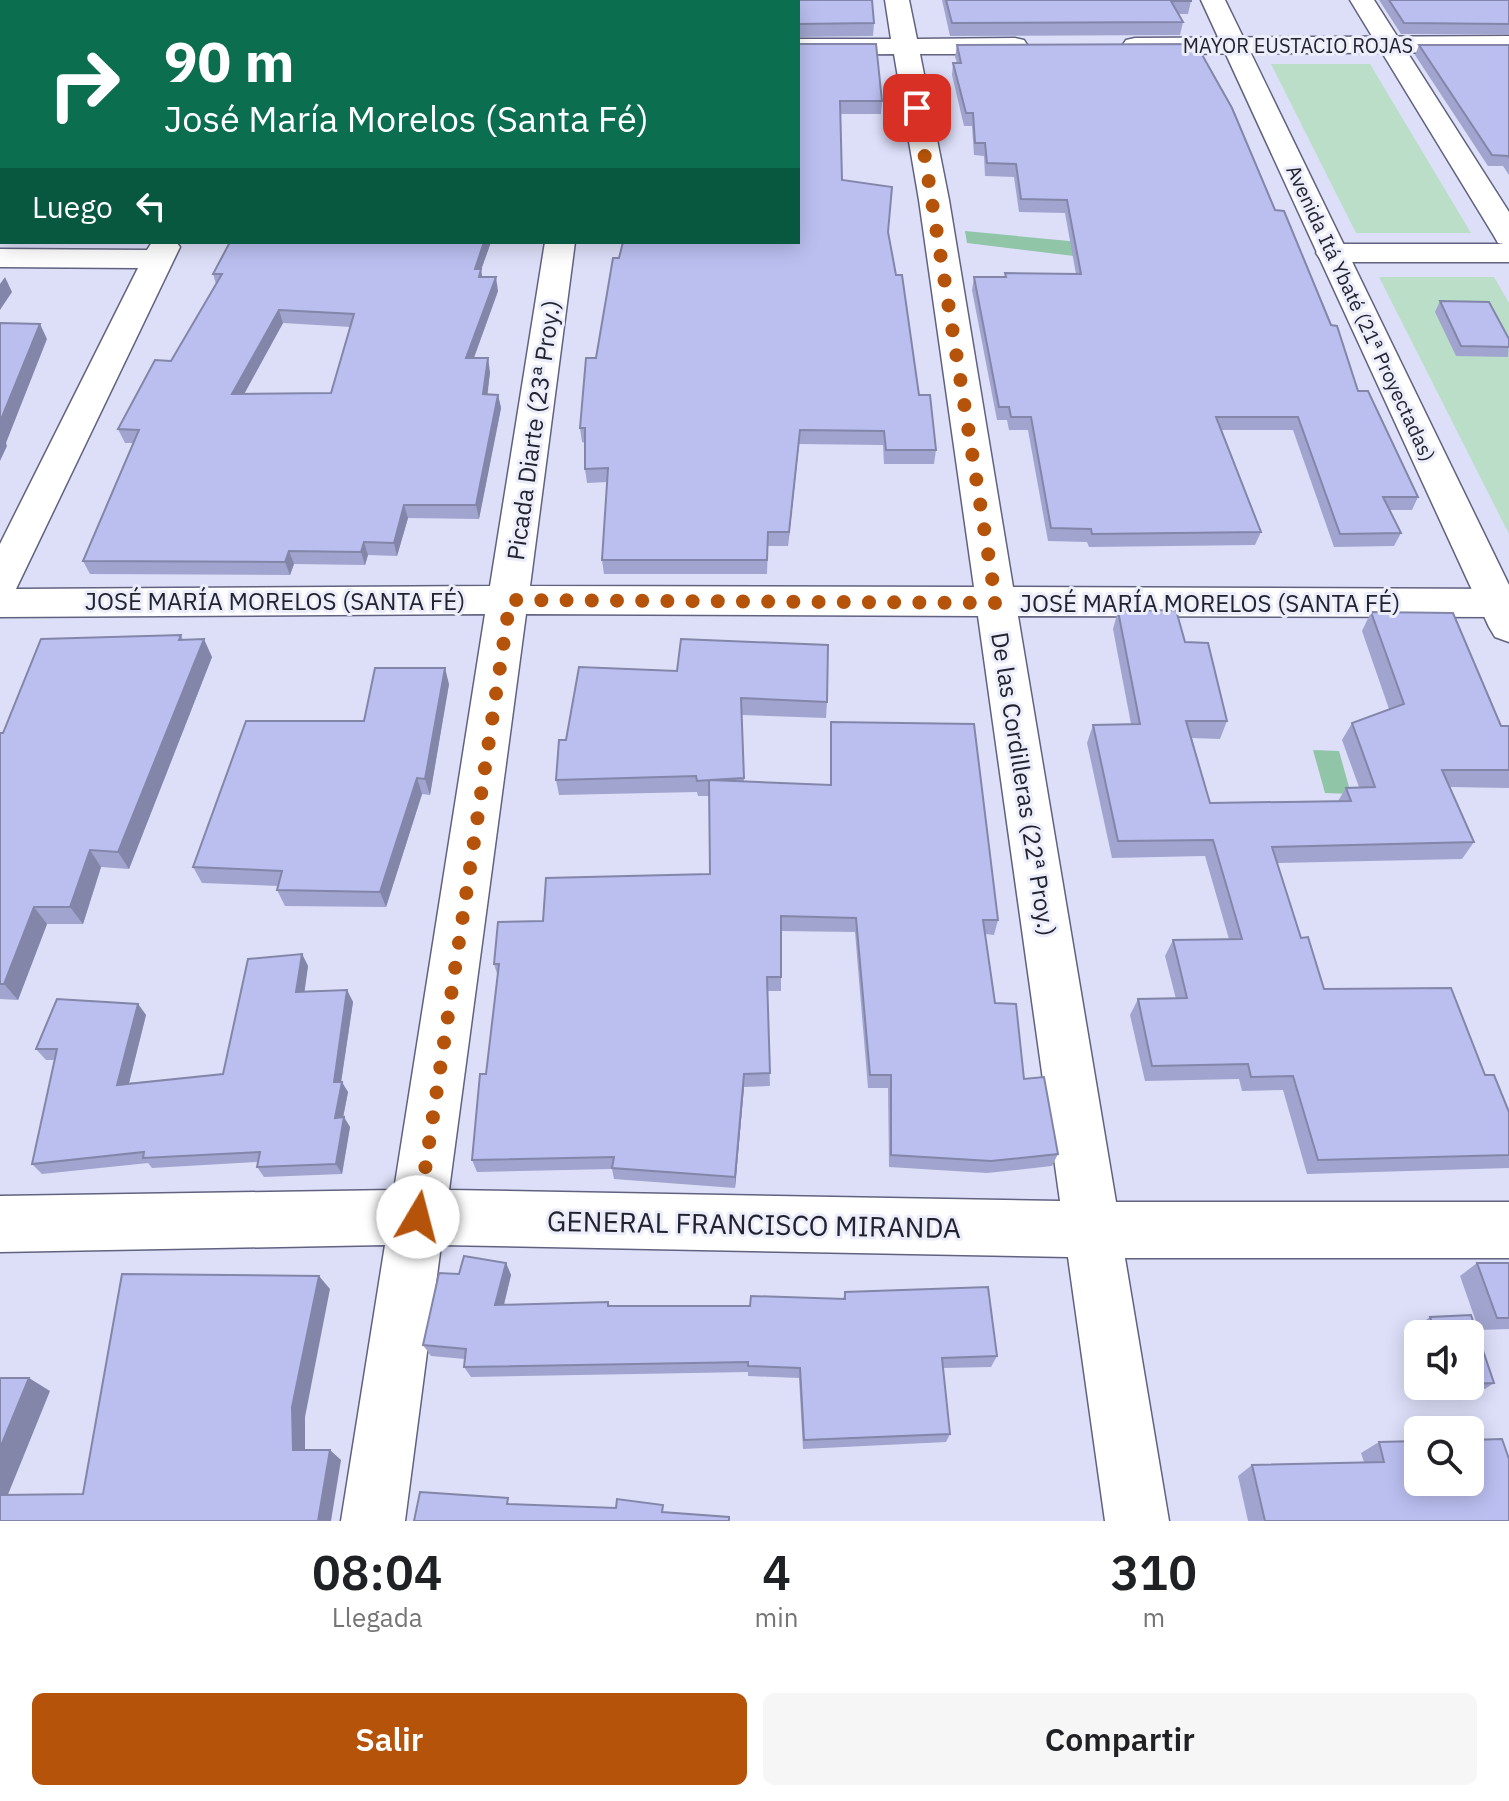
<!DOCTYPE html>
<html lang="es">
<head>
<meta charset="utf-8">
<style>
	body { margin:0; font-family:"IBM Plex Sans",sans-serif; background:#f6f6f6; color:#202124; height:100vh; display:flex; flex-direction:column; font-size:30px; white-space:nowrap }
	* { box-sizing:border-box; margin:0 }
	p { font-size:26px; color:#757577 }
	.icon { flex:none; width:44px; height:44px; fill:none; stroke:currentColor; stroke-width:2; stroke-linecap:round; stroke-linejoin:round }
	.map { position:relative; height:1521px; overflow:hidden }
	.drawer { display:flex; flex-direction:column; background:#fff; flex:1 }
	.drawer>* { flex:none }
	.top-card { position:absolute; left:0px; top:0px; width:800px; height:244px; box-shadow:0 4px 20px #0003; background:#0b6e4f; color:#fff; overflow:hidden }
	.buttons { position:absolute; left:1404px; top:1320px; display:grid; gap:16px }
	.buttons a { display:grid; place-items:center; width:80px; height:80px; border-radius:12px; background:#fff; box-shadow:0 4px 20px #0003; font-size:40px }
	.pin { position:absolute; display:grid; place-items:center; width:68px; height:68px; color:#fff; margin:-34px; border-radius:16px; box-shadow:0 4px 12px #0006 }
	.me { position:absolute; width:88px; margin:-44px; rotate:8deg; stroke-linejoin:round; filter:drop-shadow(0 0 6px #0008) }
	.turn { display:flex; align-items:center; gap:28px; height:168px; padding:0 32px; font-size:36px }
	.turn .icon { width:104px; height:104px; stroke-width:2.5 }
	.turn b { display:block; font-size:56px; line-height:68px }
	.then { display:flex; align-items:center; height:76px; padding:0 32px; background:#0003; gap:16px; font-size:30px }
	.eta { display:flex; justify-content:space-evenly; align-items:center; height:136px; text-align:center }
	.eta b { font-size:48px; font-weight:600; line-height:56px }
	.button { display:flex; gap:16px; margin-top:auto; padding:16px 32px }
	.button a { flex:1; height:92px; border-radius:12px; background:#b45309; color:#fff; font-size:32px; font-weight:600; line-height:92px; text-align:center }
	.button a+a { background:#f6f6f6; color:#202124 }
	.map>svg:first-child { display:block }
	.green { fill:#badec8 }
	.water { fill:#91c5a7 }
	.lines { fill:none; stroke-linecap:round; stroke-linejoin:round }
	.minor-casing { stroke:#60627f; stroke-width:3 }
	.major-casing { stroke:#60627f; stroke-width:3 }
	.minor { fill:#fff; fill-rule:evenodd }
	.major { fill:#fff; fill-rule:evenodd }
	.wall { fill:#a1a4ce; fill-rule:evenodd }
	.shaded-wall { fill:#8386a8 }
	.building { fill:#bbbff0; stroke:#8386a8; stroke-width:2; fill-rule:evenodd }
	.route { stroke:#b45309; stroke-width:14; stroke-dasharray:0 25.2 }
	.labels { text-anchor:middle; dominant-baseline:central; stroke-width:6; stroke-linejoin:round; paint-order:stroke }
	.far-street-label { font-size:20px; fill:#22232f; stroke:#ecedfb }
	.street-label { font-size:24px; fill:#22232f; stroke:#ecedfb }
	.near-street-label { font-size:28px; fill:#22232f; stroke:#ecedfb }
</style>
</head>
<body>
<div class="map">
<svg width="1509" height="1521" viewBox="0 0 1509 1521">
	<rect width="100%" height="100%" fill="#dddff9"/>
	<g class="green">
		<polygon points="1271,64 1370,64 1471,233 1356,233"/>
		<polygon points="1379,277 1494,277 1509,303 1509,534"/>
	</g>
	<g class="water">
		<polygon points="965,231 1090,243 1074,256 967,243"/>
		<polygon points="1313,750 1339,751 1351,794 1325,793"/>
	</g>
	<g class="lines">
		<g class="minor-casing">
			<g id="minor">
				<path d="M885,0h24l8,39 98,-1 9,2 4,6 -4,6 -9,2h-95l29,146 64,387 496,2v28l-491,-1 98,586h393v56h-384l44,263h-64l-37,-264 -627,-12 -36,276h-64l44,-276 -385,7v-56l394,-6 91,-576 -485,3v-73l138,-276 -138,-1v-18l147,1 5,-8h24l4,5 -164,342 474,-3 55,-344h30l-45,344 444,1 -55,-387 -25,-146 -96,1v-16h93zM526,614l452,2 82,585 -611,-11z"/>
				<polygon points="1509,36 1509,52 1135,54 1126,52 1122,46 1126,40 1135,38"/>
				<polygon points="1332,244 1509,244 1509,262 1332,262 1321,260 1316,253 1321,246"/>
			</g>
		</g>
		<g class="major-casing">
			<g id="major">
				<polygon points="1201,0 1225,0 1509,585 1509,642 1495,637 1489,627"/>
				<polygon points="1350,0 1374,0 1509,212 1509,245 1498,243 1494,236"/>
			</g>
		</g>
		<use href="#minor" class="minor"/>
		<use href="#major" class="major"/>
	</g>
	<g class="wall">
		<polygon points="942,0 1191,0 1191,1 1188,14 1178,14 1183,22 1180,35 950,36"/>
		<polygon points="1379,0 1509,0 1509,34 1401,34"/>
		<polygon points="798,2 874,23 873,36 798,37"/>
		<polygon points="798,45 882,101 881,114 840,114 842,180 888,232 919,395 936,450 934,464 884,464 883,445 799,444 788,546 768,546 767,574 604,574 602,560 607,482 587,483 585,469 585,443 582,442 580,428 619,258"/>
		<polygon points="957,45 1275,210 1358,391 1418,497 1412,510 1389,510 1401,533 1394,546 1334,547 1293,430 1222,430 1261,532 1255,545 1089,547 1087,542 1048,541 1028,430 1009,430 1007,420 997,420 972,290 974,277 1005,277 1005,273 1076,274 1065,213 1019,212 1014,177 985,176 984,156 974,155 972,126 964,126 952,75 953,63 957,63 955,57"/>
		<polygon points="1419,45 1509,45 1509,175 1503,166 1488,166 1415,55"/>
		<path d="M230,242h261l-10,28 1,7 16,14 -24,67 16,14 -3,22 11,1 3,13 -22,111 -71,-1 -11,38 -29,-1 -3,10 -71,-1 -4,11 -200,-1 -7,-13 51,-118h-9l-7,-14 53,-68 45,-77 -3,-10zM283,323l68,4 -20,66 -87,1z"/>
		<polygon points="1440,301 1509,339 1508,357 1456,356 1435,312"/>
		<polygon points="1118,611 1185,642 1227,721 1220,739 1192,738 1210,803 1338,801 1346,788 1359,787 1342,740 1352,723 1389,709 1362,631 1371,612 1501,726 1509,726 1509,788 1450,787 1474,842 1462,859 1277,863 1301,938 1324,989 1485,1075 1509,1112 1509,1168 1307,1174 1283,1090 1242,1091 1239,1079 1145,1081 1130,1015 1138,999 1176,999 1165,956 1173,940 1229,939 1205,856 1112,858 1087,743 1093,725 1131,724 1113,629"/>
		<polygon points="181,635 183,640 212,657 129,869 101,867 83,924 47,924 18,1000 0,999 0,733 3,733"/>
		<polygon points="579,667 827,702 826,718 742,715 744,781 830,785 831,722 998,920 994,935 985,934 995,1003 1024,1079 1058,1154 1052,1166 987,1173 889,1167 888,1088 868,1088 855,932 781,931 781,991 767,991 770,1086 744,1087 735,1188 614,1179 612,1169 477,1172 472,1160 486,1074 498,977 494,964 543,921 710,874 709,796 698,796 697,792 559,795 556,780 566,740"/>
		<polygon points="449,684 430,795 422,794 386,907 285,906 277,890 279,886 202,883 193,867 364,721"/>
		<polygon points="302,954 308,966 304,991 347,990 353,1002 341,1082 348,1092 343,1117 350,1127 342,1174 264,1177 257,1167 258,1162 152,1168 148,1163 42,1174 32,1164 55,1060 46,1060 36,1049 138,1004 146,1015 129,1083 223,1074"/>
		<polygon points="506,1263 511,1275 504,1305 608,1302 610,1306 750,1306 843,1299 845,1292 997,1356 991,1367 943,1368 950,1434 946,1442 803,1449 799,1378 748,1376 748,1372 471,1377 464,1367 465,1359 431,1356 423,1345 459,1274"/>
		<polygon points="1477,1263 1509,1263 1509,1329 1479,1330 1460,1276"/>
		<polygon points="1471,1315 1494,1383 1485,1389 1443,1390 1442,1386 1470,1386 1470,1334 1426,1334 1422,1323 1430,1317"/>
		<polygon points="1379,1442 1509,1521 1248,1521 1238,1476 1252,1465 1364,1462 1361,1453"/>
	</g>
	<g class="shaded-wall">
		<polygon points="2,99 2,115 0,118 0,101"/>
		<polygon points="484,242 491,242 481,270 483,282 475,269"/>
		<polygon points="5,277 12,292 0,310 0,284"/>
		<polygon points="496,277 498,291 469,371 466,358"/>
		<polygon points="279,310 283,323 237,407 232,394"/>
		<polygon points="40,324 47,339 6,443 7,446 0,461 0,422"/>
		<polygon points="488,358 490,372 486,408 483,394"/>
		<polygon points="498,395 501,408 479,519 476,505"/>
		<polygon points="800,430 799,444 788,546 789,532"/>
		<polygon points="404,505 408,518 397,556 394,543"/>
		<polygon points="364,542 368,555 365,565 361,552"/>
		<polygon points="289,551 294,564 290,575 285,562"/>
		<polygon points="204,639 212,657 129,869 118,852"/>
		<polygon points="445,668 449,684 430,795 425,779"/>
		<polygon points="417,778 422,794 386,907 380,892"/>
		<polygon points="90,850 101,867 83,924 70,907"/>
		<polygon points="34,907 47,924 18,1000 4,984"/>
		<polygon points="302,954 308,966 303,1003 296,992"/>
		<polygon points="347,990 353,1002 340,1089 342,1082 348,1092 341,1128 335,1118 334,1082"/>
		<polygon points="138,1004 146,1015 126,1095 117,1085"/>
		<polygon points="744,1074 744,1087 735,1188 735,1177"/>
		<polygon points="344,1117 350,1127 342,1174 336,1164"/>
		<polygon points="506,1263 511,1275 501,1316 495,1305"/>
		<polygon points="319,1276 330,1289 305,1417 305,1460 293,1450 292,1407"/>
		<polygon points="29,1378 50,1391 7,1497 0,1495 0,1448"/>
		<polygon points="330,1450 341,1460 331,1521 318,1521"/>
	</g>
	<g class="building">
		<polygon points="0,0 224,0 223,2 2,2 2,99 0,101"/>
		<polygon points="352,0 463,0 462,2 351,2"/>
		<polygon points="629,0 872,0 874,23 798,24 798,2 629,2"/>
		<polygon points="946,0 1191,0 1191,1 1171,1 1183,22 952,23"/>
		<polygon points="1389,0 1509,0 1509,24 1404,23"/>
		<polygon points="798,44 876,44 882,101 840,101 842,180 892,187 888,232 896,275 902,275 919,395 930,395 936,450 886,450 884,431 800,430 789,532 768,532 767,560 602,560 608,468 585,469 585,428 580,428 586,358 596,358 613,258 619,258 623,242 798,242"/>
		<polygon points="1196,44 1232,108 1275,210 1284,211 1331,325 1337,326 1358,391 1368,391 1418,497 1383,497 1401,533 1340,534 1298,417 1216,417 1261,532 1092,534 1091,529 1051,528 1031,417 1011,417 1009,407 999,407 974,277 1006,277 1005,273 1081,274 1067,200 1021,199 1016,164 987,163 985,143 975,143 973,113 966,113 953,63 961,63 957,45"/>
		<polygon points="1419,45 1509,45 1509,157 1508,156 1492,155"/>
		<path d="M230,242h254l-9,27h6l-2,8h17l-30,81h22l-5,36 15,1 -22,110h-72l-10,38 -30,-1 -3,10 -72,-1 -4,11 -202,-1 56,-131 -21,-1 37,-69 16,1 51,-87h-9zM279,310l75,4 -23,79 -99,1z"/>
		<polygon points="1440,301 1489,302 1509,339 1509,347 1461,346"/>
		<polygon points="0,323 40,324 0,422"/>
		<polygon points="1176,610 1185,642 1208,643 1227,721 1186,721 1210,803 1351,801 1346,788 1375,787 1352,723 1404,704 1371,612 1453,613 1501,726 1509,726 1509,770 1442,770 1474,842 1272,847 1301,938 1308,937 1324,989 1451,988 1485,1075 1494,1075 1509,1112 1509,1155 1318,1160 1293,1076 1251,1077 1248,1064 1152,1066 1138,999 1187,998 1173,940 1242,939 1213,840 1118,841 1093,725 1140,724 1118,611"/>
		<polygon points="181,635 179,640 204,639 118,852 90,850 70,907 34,907 4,984 0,984 0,733 3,733 41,639"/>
		<polygon points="681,639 828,645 827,702 741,698 744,778 710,780 831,785 831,722 974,724 998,920 983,920 995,1003 1016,1004 1024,1079 1044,1077 1058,1154 991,1161 891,1155 891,1075 870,1075 856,918 781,916 781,977 767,977 770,1073 744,1074 735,1177 612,1168 614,1157 472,1160 480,1074 486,1074 499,964 494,964 498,922 543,921 546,878 710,874 709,780 697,781 696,776 556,780 559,740 566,740 579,667 677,671"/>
		<polygon points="375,668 445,668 425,779 417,778 380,892 277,890 282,871 193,867 246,721 364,721"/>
		<polygon points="302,954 296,992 347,990 334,1082 342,1082 335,1118 344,1117 336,1164 257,1167 260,1152 143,1158 144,1152 32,1164 57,1049 36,1049 57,999 138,1004 117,1085 223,1074 248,959"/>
		<polygon points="464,1256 506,1263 495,1305 608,1302 608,1306 750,1306 751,1296 845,1299 845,1292 988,1287 997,1356 942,1358 950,1434 804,1440 800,1368 748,1366 748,1362 464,1367 466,1349 423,1345 439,1273 459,1274"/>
		<polygon points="1477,1263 1509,1263 1509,1318 1497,1318"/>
		<polygon points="122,1274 319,1276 292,1407 293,1450 330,1450 318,1521 0,1521 0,1495 83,1494"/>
		<polygon points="1471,1315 1494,1383 1470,1384 1470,1334 1436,1334 1430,1317"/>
		<polygon points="0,1378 29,1378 0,1448"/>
		<polygon points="1502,1439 1509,1459 1509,1521 1265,1521 1252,1465 1384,1462 1379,1442 1418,1441 1418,1482 1470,1482 1470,1440"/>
		<polygon points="420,1492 508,1498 507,1504 616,1508 617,1499 663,1505 662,1512 729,1517 729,1521 414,1521"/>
	</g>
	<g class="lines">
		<polyline class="route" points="418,1217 510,600 996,603 917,108"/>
	</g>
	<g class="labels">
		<g class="far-street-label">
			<text x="1298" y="45">MAYOR EUSTACIO ROJAS</text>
			<text transform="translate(1361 313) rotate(65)">Avenida Itá Ybaté (21ª Proyectadas)</text>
		</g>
		<g class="street-label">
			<text transform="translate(533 430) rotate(-82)">Picada Diarte (23ª Proy.)</text>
			<text x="275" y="601">JOSÉ MARÍA MORELOS (SANTA FÉ)</text>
			<text x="1210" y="603">JOSÉ MARÍA MORELOS (SANTA FÉ)</text>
			<text transform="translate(1024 784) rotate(81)">De las Cordilleras (22ª Proy.)</text>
		</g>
		<g class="near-street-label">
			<text transform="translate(754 1224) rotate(1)">GENERAL FRANCISCO MIRANDA</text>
		</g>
	</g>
</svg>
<div class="buttons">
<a><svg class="icon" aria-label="sound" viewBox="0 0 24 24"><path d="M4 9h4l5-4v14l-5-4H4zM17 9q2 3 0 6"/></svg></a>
<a><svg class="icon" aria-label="search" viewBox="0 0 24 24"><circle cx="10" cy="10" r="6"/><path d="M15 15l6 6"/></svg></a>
</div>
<div class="pin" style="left:917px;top:108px;background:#d93025"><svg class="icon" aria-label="arrive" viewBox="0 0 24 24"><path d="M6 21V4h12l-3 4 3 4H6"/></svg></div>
<svg class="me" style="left:418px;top:1217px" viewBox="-20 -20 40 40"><circle r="19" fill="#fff"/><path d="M0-13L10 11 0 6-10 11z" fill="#b45309"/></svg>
<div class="top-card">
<div class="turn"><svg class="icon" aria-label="right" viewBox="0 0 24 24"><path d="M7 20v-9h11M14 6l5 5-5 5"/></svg><div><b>90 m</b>José María Morelos (Santa Fé)</div></div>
<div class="then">Luego<svg class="icon" aria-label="left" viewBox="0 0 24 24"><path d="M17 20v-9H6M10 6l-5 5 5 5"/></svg></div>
</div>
</div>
<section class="drawer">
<div class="eta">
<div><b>08:04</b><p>Llegada</p></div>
<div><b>4</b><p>min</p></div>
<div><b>310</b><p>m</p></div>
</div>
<div class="button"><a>Salir</a><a>Compartir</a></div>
</section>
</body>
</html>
